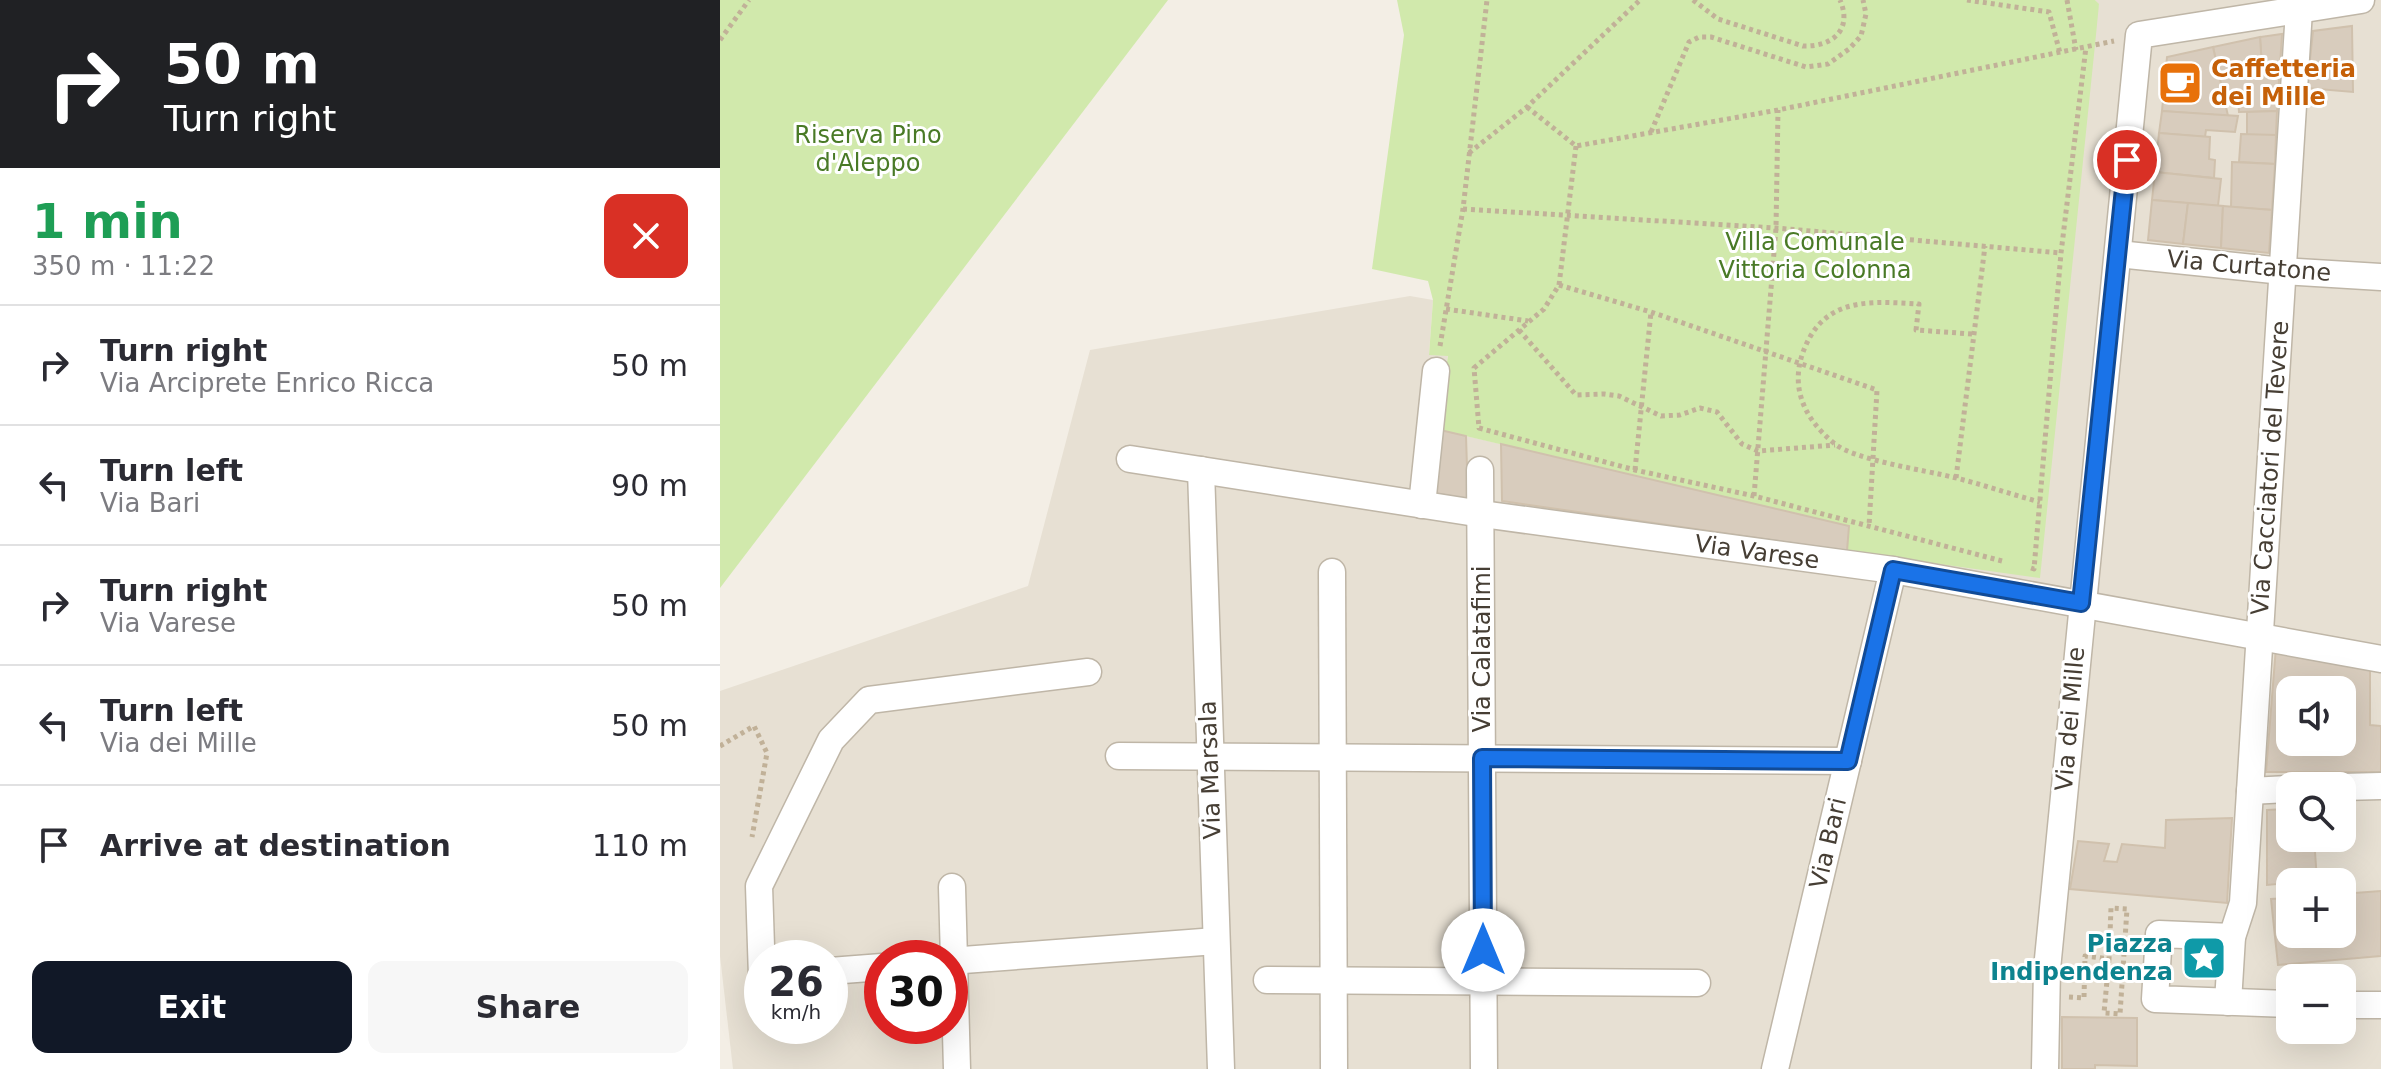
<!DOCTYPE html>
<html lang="en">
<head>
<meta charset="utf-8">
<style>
	body { margin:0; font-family:"DejaVu Sans",sans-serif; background:#f7f7f7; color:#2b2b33; height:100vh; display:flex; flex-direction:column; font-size:30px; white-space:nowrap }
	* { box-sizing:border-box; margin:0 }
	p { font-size:26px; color:#7c7c81 }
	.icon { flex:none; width:44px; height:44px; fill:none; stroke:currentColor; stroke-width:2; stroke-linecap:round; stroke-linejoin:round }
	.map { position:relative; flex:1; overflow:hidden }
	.drawer { display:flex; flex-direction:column; background:#fff; width:720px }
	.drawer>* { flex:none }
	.top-card { background:#202124; color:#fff; overflow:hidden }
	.fabs { position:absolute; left:1556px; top:676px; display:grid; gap:16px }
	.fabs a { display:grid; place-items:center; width:80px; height:80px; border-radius:16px; background:#fff; box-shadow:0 8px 32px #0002; font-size:40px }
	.speed { position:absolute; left:24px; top:940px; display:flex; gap:16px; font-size:40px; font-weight:700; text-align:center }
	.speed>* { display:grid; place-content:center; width:104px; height:104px; border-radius:50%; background:#fff; box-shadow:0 8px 32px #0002; line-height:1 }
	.speed small { font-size:20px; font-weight:400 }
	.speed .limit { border:12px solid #d22; background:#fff; color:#111 }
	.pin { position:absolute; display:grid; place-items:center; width:68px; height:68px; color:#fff; margin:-34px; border:4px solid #fff; border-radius:50%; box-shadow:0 2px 8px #0007 }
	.me { position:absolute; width:88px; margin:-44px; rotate:0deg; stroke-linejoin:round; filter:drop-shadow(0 0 6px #0008) }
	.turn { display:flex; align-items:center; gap:28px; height:168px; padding:0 32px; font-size:36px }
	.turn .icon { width:104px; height:104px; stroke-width:2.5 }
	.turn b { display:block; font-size:56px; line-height:68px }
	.round { display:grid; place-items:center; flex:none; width:84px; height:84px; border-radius:16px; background:#f7f7f7 }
	.overview { display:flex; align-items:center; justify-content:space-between; height:136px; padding:0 32px }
	h1 { font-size:48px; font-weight:700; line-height:60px; color:#1e9e55 }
	.primary-button { display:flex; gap:16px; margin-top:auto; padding:16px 32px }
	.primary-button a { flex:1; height:92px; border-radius:16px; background:#111827; color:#fff; font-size:32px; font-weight:700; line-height:92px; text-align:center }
	.primary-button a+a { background:#f7f7f7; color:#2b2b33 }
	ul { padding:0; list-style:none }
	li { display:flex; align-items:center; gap:24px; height:120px; padding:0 32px; border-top:2px solid #e1e1e2 }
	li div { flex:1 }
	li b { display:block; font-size:30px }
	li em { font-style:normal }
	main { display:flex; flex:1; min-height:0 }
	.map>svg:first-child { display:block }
	.residential { fill:#e7e0d3; fill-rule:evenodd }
	.green { fill:#d1e9ac }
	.building { fill:#d8ccbd; stroke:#d0c1ad; stroke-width:2; fill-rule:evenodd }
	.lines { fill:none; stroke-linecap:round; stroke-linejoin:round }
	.minor-casing { stroke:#bfb6a7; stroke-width:29 }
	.path { stroke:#c1b198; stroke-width:5; stroke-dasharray:4 4; stroke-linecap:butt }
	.minor { stroke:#fff; stroke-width:26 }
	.route-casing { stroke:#114b97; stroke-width:20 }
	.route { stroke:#1a73e8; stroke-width:14 }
	.labels { text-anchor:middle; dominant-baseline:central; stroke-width:6; stroke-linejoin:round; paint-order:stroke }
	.food-label { font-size:24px; font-weight:bold; fill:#c56008; stroke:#fff; text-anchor:start }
	.park-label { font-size:24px; fill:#497a26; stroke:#fff }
	.street-label { font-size:24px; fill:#463e34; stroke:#fff }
	.culture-label { font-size:24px; font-weight:bold; fill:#0d838f; stroke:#fff; text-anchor:end }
</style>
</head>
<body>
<main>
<section class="drawer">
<div class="top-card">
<div class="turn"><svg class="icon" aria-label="right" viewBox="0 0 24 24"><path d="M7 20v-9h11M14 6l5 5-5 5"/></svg><div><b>50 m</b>Turn right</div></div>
</div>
<div class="overview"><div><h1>1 min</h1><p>350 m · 11:22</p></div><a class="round" style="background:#d93025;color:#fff"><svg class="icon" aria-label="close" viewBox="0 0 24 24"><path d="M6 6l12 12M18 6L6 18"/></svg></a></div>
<ul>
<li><svg class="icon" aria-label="right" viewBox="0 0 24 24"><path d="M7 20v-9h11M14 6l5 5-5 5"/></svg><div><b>Turn right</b><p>Via Arciprete Enrico Ricca</p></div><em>50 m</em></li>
<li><svg class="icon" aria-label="left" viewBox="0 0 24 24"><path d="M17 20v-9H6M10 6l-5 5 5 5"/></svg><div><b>Turn left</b><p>Via Bari</p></div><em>90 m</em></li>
<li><svg class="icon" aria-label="right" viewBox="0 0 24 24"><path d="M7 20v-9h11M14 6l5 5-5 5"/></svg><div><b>Turn right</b><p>Via Varese</p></div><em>50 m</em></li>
<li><svg class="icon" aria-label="left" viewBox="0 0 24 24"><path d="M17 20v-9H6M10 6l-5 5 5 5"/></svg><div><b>Turn left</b><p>Via dei Mille</p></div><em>50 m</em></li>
<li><svg class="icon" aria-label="arrive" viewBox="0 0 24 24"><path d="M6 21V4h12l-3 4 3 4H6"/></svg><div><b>Arrive at destination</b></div><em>110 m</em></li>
</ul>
<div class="primary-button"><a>Exit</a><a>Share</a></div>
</section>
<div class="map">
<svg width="1661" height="1069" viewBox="0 0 1661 1069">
	<rect width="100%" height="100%" fill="#f3eee5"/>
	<path class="residential" d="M1375,0h286v1069h-1648l-13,-113v-265l308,-105 62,-236 320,-54 23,4 -4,54 19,1 -11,74 412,97 250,-521zM1570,690h52v52h-52zM1570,786h52v52h-52zM1570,882h52v52h-52zM42,958h68v68h-68zM162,958h68v68h-68zM1570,978h52v52h-52z"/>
	<g class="green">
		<polygon points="0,0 448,0 0,588"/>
		<polygon points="677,0 1375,0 1379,4 1375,45 1320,578 1127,551 1128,526 716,429 728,356 709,355 713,300 708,281 652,269 684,35"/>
	</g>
	<g class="building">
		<polygon points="1632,26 1633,92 1587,88 1593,31"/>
		<polygon points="1562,34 1560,66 1542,67 1540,37"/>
		<polygon points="1540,37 1542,67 1560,66 1557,111 1519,112 1518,97 1503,96 1493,47"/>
		<polygon points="1493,47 1508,116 1442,111 1447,57"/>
		<polygon points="1442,111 1518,116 1515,132 1486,130 1485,137 1439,133"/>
		<polygon points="1557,111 1556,135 1527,135 1527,112"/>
		<polygon points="1439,133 1490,137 1489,159 1495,160 1494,178 1435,172"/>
		<polygon points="1521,134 1556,135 1555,164 1519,162"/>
		<polygon points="1512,162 1555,164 1552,210 1511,207"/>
		<polygon points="1435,172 1501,179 1498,206 1432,200"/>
		<polygon points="1432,200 1468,203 1463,244 1428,240"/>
		<polygon points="1468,203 1503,206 1501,248 1463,244"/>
		<polygon points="1503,206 1552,210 1549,253 1501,248"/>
		<polygon points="716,429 746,436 748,499 708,492"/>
		<polygon points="781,444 1129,526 1127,551 782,501"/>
		<path d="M1556,647l94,18v60l11,1v46h-115zM1570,690h52v52h-52z"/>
		<polygon points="1570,809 1570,838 1594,838 1597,880 1547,885 1547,810"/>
		<polygon points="1512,818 1507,903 1350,889 1358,841 1389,844 1384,861 1397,862 1402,844 1445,848 1446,820"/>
		<polygon points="1661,891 1661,956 1558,965 1551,899 1570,898 1570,934 1622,934 1622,894"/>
		<polygon points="1342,1017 1417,1018 1417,1066 1375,1065 1375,1069 1342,1069"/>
	</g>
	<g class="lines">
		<g class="minor-casing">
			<g id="minor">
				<polyline points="1398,254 1563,271 1661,277"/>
				<polyline points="410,459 762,514 1173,570 1661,659"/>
				<polyline points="481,470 501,1069"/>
				<polyline points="760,470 764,1069"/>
				<polyline points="702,505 716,371"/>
				<polyline points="612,572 614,1069"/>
				<polyline points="399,756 1128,761"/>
				<polyline points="1622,787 1661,786"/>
				<polyline points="1530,791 1570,789"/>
				<polyline points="232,887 237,1069"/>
				<polyline points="1512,937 1439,934 1435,999 1570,1004"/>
				<polyline points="230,961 496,941"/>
				<polyline points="110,971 162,967"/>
				<polyline points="42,977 39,886 111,740 149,700 368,672"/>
				<polyline points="547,980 977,983"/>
				<polyline points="1508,1002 1512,937 1523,903 1579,10"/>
				<polyline points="1622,1005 1661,1005"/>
				<polyline points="1055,1069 1173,570"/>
				<polyline points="1325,1069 1327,969 1419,35 1641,0"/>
			</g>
		</g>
		<g class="path">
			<path d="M973,0l25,19 85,27c29,1 50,-16 37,-46"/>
			<polyline points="1247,0 1329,12 1340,53"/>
			<polyline points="1347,0 1356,50"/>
			<polyline points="0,40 29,0"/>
			<polyline points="807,107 856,146 1058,110 1394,41"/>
			<polyline points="931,132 969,42 979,37 991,37 1086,67 1108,64 1129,49 1141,36 1146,14 1143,0"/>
			<polyline points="856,146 839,285 824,309 754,368 759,428 915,470 1034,496 1282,561"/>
			<polyline points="749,153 807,107 920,0"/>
			<polyline points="743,209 1056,228 1341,253"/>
			<polyline points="839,285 931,312 1157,390 1149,526"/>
			<polyline points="726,309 808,321"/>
			<polyline points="799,330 856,395 884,394 899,396 941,416 960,415 980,408 997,412 1022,444 1038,451 1115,445"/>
			<path d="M1252,334l-56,-4 3,-26c-40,-2 -86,-8 -109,33 -23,41 -11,78 25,107 20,16 89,26 117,33 29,7 58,17 88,25"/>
			<polyline points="720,346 743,209 767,0"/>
			<polyline points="915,470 931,312"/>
			<polyline points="1236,478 1265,246"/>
			<polyline points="1034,496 1056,228 1058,110"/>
			<polyline points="1311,568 1314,569 1341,253 1366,47"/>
			<polyline points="0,746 34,726 47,753 32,837"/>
			<polyline points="1349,997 1364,998 1365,956 1389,959 1391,908 1407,909 1400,1014 1384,1013 1389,959"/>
		</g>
		<use href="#minor" class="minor"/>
	</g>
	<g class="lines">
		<g class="route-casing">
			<polyline id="route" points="763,950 762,758 1128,761 1173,570 1361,603 1407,160"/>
		</g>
		<use href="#route" class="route"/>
	</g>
	<defs>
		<g id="cafe-square" transform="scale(2.3)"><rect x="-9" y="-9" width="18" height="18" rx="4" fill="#e8710a" stroke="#fff"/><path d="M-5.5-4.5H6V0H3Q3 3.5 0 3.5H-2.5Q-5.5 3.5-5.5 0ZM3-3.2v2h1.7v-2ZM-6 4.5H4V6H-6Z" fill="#fff"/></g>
		<g id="sight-square" transform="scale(2.3)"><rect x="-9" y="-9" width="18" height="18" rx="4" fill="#0f9aa8" stroke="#fff"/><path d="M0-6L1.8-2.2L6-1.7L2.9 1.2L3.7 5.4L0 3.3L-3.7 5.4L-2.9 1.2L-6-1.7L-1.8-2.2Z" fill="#fff"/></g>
	</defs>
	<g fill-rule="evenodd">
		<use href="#cafe-square" x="1460" y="83"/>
		<use href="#sight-square" x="1484" y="958"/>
	</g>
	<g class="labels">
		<g class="food-label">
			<text x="1491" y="69">Caffetteria<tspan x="1491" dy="28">dei Mille</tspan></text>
		</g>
		<g class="park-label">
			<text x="148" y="135">Riserva Pino<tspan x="148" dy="28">d'Aleppo</tspan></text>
			<text x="1095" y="242">Villa Comunale<tspan x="1095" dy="28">Vittoria Colonna</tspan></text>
		</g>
		<g class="street-label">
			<text transform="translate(1529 266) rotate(5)">Via Curtatone</text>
			<text transform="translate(1550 468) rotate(-86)">Via Cacciatori del Tevere</text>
			<text transform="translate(1037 552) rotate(8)">Via Varese</text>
			<text transform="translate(762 649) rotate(-90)">Via Calatafimi</text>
			<text transform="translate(1350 719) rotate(-85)">Via dei Mille</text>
			<text transform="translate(490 770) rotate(-92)">Via Marsala</text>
			<text transform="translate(1108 843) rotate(-77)">Via Bari</text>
		</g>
		<g class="culture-label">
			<text x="1453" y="944">Piazza<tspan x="1453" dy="28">Indipendenza</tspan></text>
		</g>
	</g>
</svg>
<div class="fabs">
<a><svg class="icon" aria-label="sound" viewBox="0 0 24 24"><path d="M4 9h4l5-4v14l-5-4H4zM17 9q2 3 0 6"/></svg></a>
<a><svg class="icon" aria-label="search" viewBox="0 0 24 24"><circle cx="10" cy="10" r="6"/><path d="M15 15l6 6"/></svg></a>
<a>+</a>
<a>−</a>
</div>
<div class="speed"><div>26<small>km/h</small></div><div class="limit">30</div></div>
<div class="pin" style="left:1407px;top:160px;background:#d93025"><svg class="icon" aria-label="arrive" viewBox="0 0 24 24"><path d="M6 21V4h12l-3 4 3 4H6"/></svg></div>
<svg class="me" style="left:763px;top:950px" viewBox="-20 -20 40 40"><circle r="19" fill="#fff"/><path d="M0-13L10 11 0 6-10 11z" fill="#1a73e8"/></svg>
</div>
</main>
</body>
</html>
